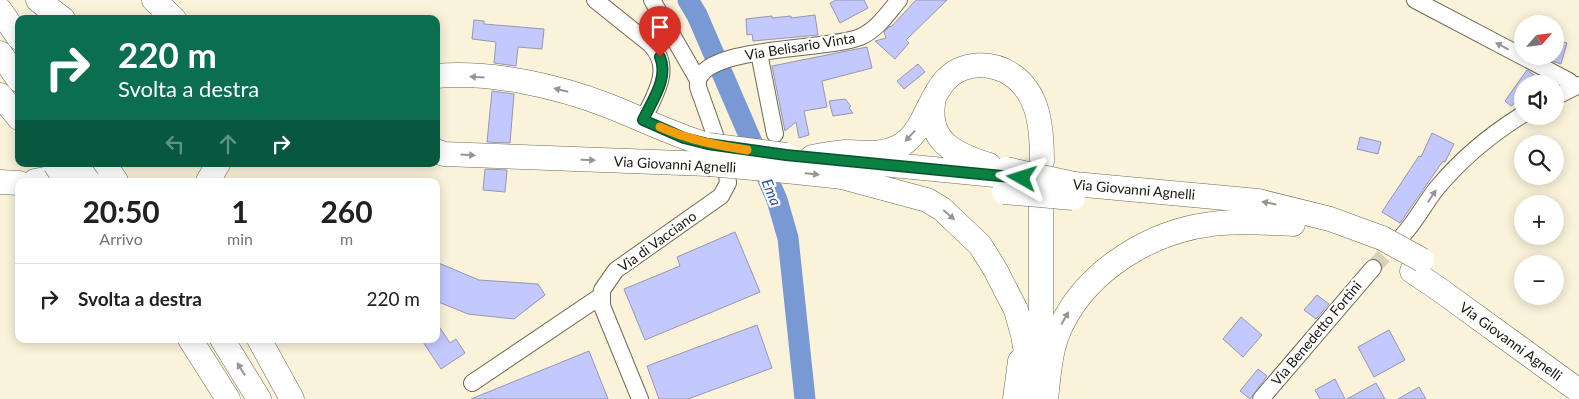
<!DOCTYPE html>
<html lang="it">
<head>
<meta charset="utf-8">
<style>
	body { margin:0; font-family:Lato,sans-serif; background:#f2f2f2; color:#202124; height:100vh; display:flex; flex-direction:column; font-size:19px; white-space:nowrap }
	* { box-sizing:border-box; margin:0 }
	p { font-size:16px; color:#757577 }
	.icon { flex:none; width:28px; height:28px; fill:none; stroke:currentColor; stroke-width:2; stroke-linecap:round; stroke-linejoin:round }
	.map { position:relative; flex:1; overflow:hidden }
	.panel { position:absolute; left:15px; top:178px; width:425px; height:165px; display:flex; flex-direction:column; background:#fff; border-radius:10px; box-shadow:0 2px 12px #0003 }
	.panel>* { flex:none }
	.banner { position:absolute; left:15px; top:15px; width:425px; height:152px; border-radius:10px; box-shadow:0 2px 12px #0003; background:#0b6e4f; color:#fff; overflow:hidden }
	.needle { width:32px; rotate:62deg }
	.controls { position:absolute; left:1514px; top:15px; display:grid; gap:10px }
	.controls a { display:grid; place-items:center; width:50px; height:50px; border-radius:50%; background:#fff; box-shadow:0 2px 12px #0003; font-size:25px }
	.pin { position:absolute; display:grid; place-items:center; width:42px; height:42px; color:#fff; margin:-51px -21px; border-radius:50% 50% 50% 0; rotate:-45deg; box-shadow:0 0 5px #0007 }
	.pin .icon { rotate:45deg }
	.me { position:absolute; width:55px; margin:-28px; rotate:276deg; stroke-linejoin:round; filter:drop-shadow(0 0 4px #0008) }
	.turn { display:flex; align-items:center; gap:18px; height:105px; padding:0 20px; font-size:22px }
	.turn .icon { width:65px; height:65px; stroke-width:2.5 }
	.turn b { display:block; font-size:35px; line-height:42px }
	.lanes { display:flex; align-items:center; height:48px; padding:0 20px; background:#0003; justify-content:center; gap:25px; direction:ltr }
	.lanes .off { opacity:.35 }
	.eta { display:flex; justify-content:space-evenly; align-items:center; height:85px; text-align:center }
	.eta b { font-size:30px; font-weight:700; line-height:35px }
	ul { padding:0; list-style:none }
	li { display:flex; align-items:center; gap:15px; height:70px; padding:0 20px; border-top:1px solid #e0e0e0 }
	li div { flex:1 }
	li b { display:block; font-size:19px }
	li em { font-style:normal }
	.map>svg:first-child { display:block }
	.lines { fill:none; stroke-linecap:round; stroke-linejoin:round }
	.river { stroke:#7899d3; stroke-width:21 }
	.building { fill:#c3c8fe; stroke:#9598af }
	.minor-tunnel { stroke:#d8d1ba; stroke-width:16; stroke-dasharray:16 8; stroke-linecap:butt }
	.minor-casing { stroke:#6f6953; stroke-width:18 }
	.highway-casing { stroke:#6f6953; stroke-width:25 }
	.minor { stroke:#fff; stroke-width:16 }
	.highway { stroke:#fff; stroke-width:24 }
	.highway-bridge-casing { stroke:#6f6953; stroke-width:25; stroke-linecap:butt }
	.highway-bridge { stroke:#fff; stroke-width:24 }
	.oneway { fill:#979692 }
	.route-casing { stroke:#07532c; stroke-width:12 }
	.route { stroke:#0b8043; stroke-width:9 }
	.slow { stroke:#f59e0b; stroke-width:9 }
	.labels { text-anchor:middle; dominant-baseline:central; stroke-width:4.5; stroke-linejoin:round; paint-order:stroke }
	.street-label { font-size:14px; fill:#18150c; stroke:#fff }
	.water-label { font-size:15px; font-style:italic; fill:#2b5298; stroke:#fff }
</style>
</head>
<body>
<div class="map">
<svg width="1579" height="399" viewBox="0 0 1579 399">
	<rect width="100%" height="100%" fill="#faf2d9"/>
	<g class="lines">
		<polyline class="river" points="688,0 697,15 777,200 788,238 805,399"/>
	</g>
	<g class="building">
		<polygon points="836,0 864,0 868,8 840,23 830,3"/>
		<polygon points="916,0 947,0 906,40 909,43 895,59 875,41 886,38 884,32 890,26 891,27"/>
		<polygon points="815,15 818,35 753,41 752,34 747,35 746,19 772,16 772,18 791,16 791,18"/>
		<polygon points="474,20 484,21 484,24 544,29 542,49 518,47 516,66 494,63 496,42 472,39"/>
		<polygon points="1557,40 1567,43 1561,64 1552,61 1553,56 1555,56"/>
		<polygon points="867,47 872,68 822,81 827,107 804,111 809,135 799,138 796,122 785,131 772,66"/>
		<polygon points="918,64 925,72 904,89 897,81"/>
		<polygon points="1527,70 1547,84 1522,84 1522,105 1517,106 1515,103 1511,106 1505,101"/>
		<polygon points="492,91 514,94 510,143 487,142"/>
		<polygon points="845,99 851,106 849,108 853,113 833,116 829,101"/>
		<polygon points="1432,133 1454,144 1445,162 1443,161 1400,223 1382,212 1419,156 1421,157"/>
		<polygon points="1360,137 1381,142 1378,154 1357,149"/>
		<polygon points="485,169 507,170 505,192 483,190"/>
		<polygon points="735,232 760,292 645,340 624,289 680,266 677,257"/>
		<polygon points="436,262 479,280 538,284 545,295 514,319 468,314 436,301"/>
		<polygon points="1317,295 1329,304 1316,319 1304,310"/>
		<polygon points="1241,317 1262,335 1243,357 1223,339"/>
		<polygon points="436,322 450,343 456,339 465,353 441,369 421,339 436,339"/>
		<polygon points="757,325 772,368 688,399 659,399 647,366"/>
		<polygon points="1389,330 1405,360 1374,377 1358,347"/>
		<polygon points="589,351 608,399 471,399"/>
		<polygon points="1258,369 1267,376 1250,399 1240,391"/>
		<polygon points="1335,379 1345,399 1320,399 1315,390"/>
		<polygon points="1376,383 1385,399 1347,399"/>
		<polygon points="1419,387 1426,399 1398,399"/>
	</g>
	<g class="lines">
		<polyline class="minor-tunnel" points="1373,268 1400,238"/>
		<g class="minor-casing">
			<g id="minor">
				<path d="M595,0l55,44c24,24 5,50 -7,76"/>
				<polyline points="652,0 698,80 698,87 715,135"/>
				<polyline points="1415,0 1569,81 1574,87"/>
				<polyline points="759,53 775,134"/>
				<path d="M698,80c12,-35 129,-29 162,-43 17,-7 28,-24 39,-37"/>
				<polyline points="1555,97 1579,85"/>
				<path d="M1403,235c13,-14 22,-32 34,-47 25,-30 53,-53 85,-73"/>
				<polyline points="472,383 601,296"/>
				<polyline points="640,399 602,306 602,290 616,270 721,196 728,183 727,174"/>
				<polyline points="1261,399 1373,268"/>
			</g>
		</g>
		<g class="highway-casing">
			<g id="highway">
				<polyline points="38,0 63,19"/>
				<polyline points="154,0 174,19"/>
				<polyline points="0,10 19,38"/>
				<polyline points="0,53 19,80"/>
				<path d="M436,76c55,-5 122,10 173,30 33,13 65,29 99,39"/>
				<polyline points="0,95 19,118"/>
				<path d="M934,98c-9,43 20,56 55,67"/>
				<polyline points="436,151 444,154 709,164"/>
				<path d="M812,157c11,-2 22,-4 33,-5 19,0 35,4 53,-5 35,-18 29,-74 74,-81 14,-2 28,1 40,9 28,19 30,56 30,86"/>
				<polyline points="862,162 1005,176"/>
				<polyline points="104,164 116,181"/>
				<polyline points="786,171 853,178"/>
				<polyline points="838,176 927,200 942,209 980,245 995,269 1016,310 1023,335 1034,399"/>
				<polyline points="35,181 50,178"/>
				<polyline points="208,181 218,164"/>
				<polyline points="0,182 19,183"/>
				<polyline points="1074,184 1258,201 1330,219 1382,238"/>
				<polyline points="1041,208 1041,365"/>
				<polyline points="1412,271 1440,290 1579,391"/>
				<polyline points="190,339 228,399"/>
				<polyline points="222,339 259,399"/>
				<polyline points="259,339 292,399"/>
				<polyline points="1015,399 1020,361"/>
				<path d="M1046,399c3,-25 4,-52 16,-75 27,-55 90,-93 150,-100 27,-4 54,-1 81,0"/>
			</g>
		</g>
		<use href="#minor" class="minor"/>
		<use href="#highway" class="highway"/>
		<g class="highway-bridge-casing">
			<g id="highway-bridge">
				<polyline points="708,145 786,155"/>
				<polyline points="55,164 66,181"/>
				<polyline points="76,164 88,181"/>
				<polyline points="709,164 786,171"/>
				<polyline points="1006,169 1074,184"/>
				<polyline points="1004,192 1073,198"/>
				<polyline points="1382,238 1422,260"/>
			</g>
		</g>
		<use href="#highway-bridge" class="highway-bridge"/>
	</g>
	<defs><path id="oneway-solid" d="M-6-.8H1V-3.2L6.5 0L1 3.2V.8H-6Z" transform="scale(1.25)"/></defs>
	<g class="oneway">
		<use href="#oneway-solid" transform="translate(1502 46) rotate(-152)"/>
		<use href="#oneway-solid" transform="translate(477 77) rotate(-176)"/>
		<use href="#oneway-solid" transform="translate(561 90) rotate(-166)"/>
		<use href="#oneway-solid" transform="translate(910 136) rotate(133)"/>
		<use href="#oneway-solid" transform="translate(468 155) rotate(4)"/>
		<use href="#oneway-solid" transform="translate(588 160) rotate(2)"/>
		<use href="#oneway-solid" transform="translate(812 174) rotate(5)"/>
		<use href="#oneway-solid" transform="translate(1432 196) rotate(-56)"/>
		<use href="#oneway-solid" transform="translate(1269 203) rotate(-169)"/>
		<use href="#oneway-solid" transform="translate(949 215) rotate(41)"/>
		<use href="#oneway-solid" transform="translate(1065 318) rotate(-60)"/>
		<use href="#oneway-solid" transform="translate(241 369) rotate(-122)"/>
	</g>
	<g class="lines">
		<g class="route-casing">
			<path id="route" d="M660,57c9,21 -8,44 -17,63l41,18 24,6 78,11 236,23"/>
		</g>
		<use href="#route" class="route"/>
		<path class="slow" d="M660,127c29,13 56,18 87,23"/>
	</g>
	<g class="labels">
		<g class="street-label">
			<text transform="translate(800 46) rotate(-9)">Via Belisario Vinta</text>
			<text transform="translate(675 164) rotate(3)">Via Giovanni Agnelli</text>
			<text transform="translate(1134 189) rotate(5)">Via Giovanni Agnelli</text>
			<text transform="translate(657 241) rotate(-36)">Via di Vacciano</text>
			<text transform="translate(1316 333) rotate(-50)">Via Benedetto Fortini</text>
			<text transform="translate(1511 341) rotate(36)">Via Giovanni Agnelli</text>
		</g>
		<g class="water-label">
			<text transform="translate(772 192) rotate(68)">Ema</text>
		</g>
	</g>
</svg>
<div class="controls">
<a><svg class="needle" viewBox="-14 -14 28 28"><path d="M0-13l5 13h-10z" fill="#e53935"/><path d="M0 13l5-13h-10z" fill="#757577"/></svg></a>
<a><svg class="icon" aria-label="sound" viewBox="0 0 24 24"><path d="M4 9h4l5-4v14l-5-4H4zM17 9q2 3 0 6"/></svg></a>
<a><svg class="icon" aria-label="search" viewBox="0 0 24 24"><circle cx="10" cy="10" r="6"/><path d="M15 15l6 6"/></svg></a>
<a>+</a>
<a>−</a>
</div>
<div class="pin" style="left:660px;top:57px;background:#d93025"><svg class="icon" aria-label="arrive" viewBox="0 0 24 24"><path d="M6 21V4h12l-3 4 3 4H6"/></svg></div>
<svg class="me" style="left:1022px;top:178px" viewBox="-20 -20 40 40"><path d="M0-17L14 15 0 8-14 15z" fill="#0b8043" stroke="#fff" stroke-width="4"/></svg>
<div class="banner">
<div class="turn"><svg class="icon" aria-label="right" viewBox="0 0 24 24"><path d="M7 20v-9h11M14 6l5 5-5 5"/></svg><div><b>220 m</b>Svolta a destra</div></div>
<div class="lanes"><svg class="icon off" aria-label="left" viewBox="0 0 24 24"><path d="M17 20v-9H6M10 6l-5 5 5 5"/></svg><svg class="icon off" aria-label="ahead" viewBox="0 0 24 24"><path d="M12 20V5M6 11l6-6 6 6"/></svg><svg class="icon" aria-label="right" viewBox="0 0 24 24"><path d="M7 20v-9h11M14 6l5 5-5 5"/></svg></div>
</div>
<section class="panel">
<div class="eta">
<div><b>20:50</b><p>Arrivo</p></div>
<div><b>1</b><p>min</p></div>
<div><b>260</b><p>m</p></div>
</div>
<ul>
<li><svg class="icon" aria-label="right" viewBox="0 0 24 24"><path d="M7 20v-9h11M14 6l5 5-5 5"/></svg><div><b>Svolta a destra</b></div><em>220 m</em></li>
</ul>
</section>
</div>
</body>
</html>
